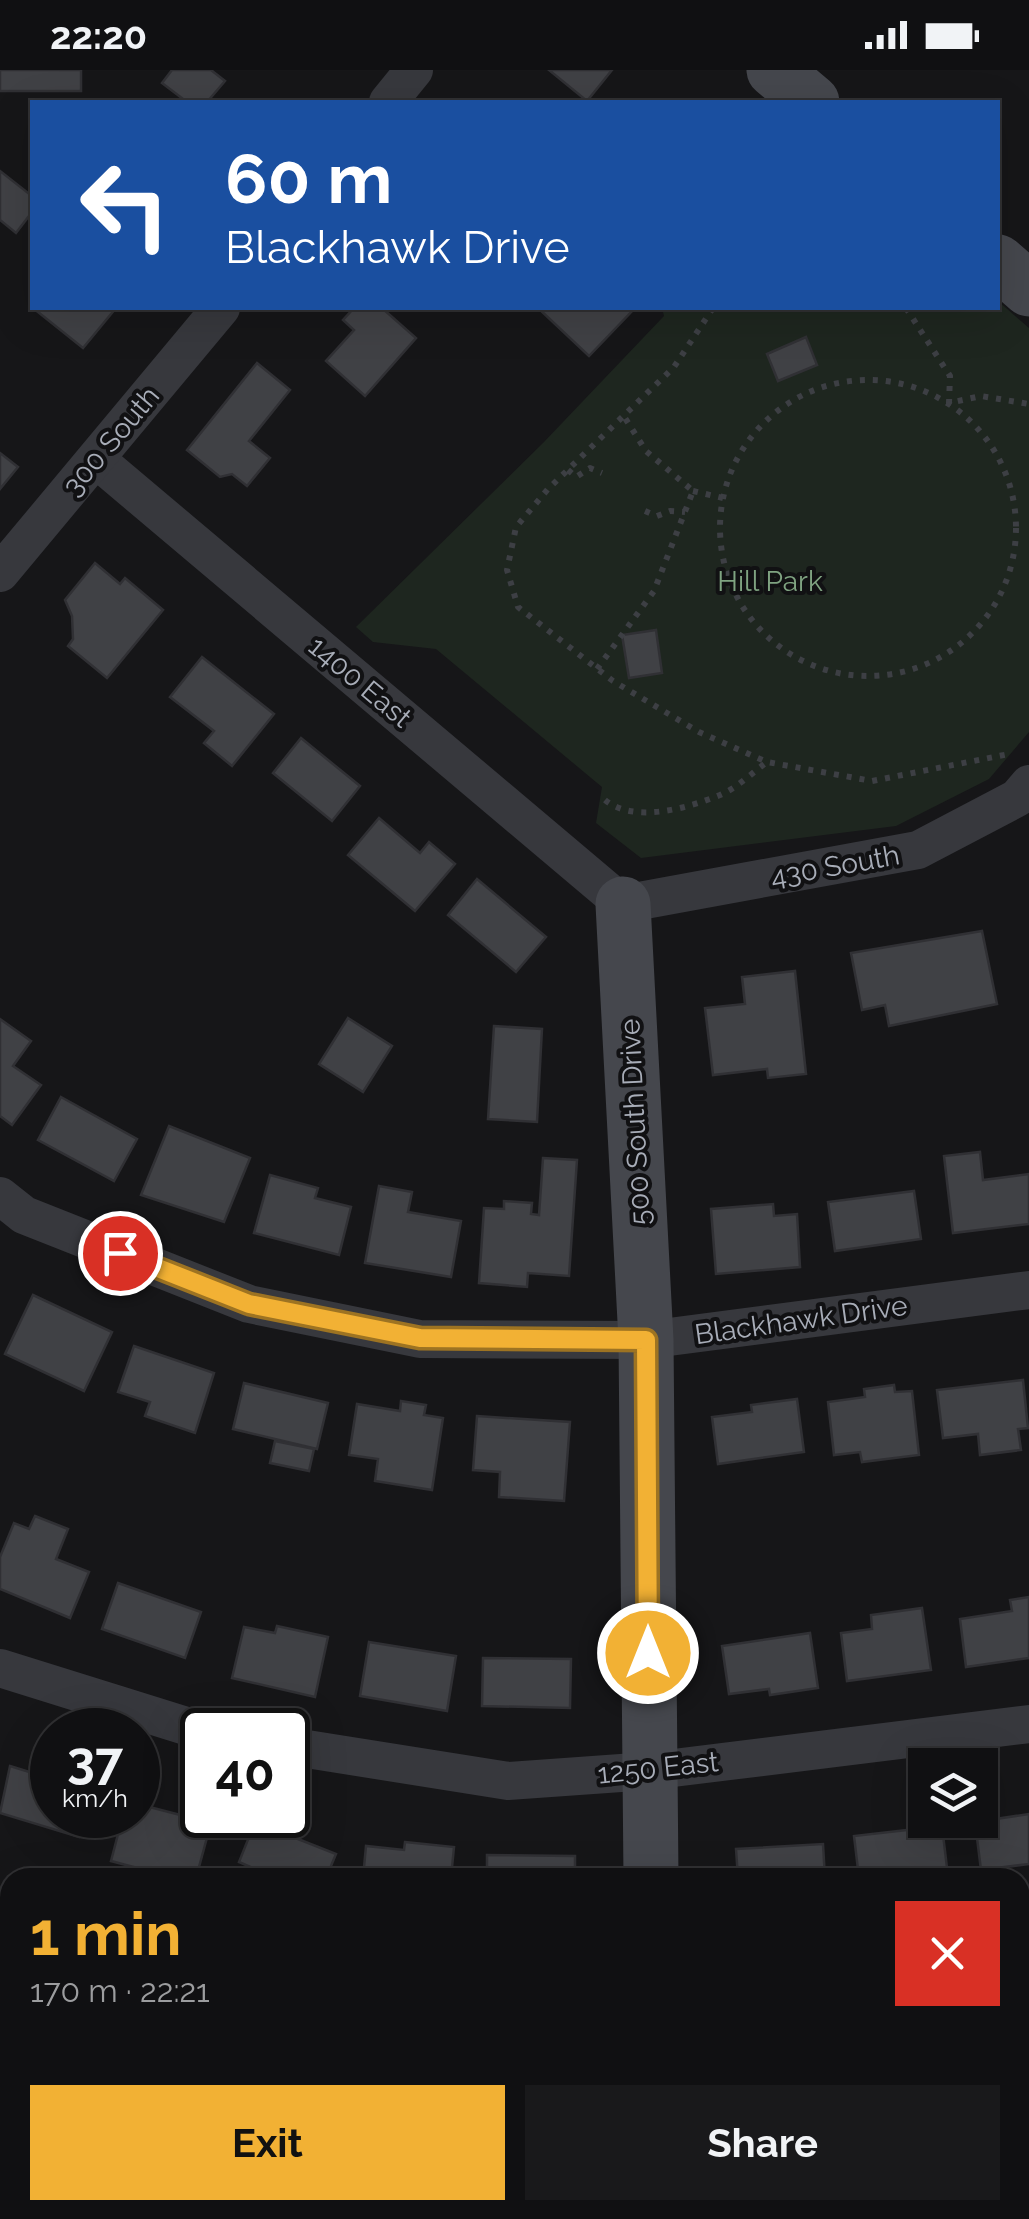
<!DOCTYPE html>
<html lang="en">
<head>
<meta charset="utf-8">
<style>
	body { margin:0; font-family:Raleway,sans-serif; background:#19191b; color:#f1f3f6; height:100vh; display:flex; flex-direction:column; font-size:38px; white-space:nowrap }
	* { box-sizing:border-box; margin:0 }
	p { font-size:32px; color:#9c9d9f }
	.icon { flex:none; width:55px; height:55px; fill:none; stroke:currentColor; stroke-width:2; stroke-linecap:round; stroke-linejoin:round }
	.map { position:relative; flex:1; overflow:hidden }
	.sheet { position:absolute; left:0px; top:1798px; width:1030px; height:352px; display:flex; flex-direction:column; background:#101012; border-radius:30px 30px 0 0; box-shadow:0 10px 40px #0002,0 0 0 2px #303032 }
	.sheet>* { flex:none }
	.guide { position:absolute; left:30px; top:30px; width:970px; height:210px; border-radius:0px; box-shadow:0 10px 40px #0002,0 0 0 2px #303032; background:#1a4fa0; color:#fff; overflow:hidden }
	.controls { position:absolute; left:908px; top:1678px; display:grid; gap:20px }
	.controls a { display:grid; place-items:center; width:90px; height:90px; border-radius:0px; background:#101012; box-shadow:0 10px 40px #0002,0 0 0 2px #303032; font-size:50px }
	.speed { position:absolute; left:30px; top:1638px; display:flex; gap:20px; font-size:50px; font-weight:700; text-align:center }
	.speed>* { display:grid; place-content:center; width:130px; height:130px; border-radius:50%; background:#101012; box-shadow:0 10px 40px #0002,0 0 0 2px #303032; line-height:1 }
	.speed small { font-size:25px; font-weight:400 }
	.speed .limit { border:5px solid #111; border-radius:15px; background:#fff; color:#111 }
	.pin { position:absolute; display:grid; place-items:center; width:85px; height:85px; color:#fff; margin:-42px; border:5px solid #fff; border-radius:50%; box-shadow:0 2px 10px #0007 }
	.me { position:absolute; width:110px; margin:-55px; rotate:0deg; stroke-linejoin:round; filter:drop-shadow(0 0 8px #0008) }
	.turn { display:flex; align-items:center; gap:35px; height:210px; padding:0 30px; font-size:45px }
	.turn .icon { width:130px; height:130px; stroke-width:2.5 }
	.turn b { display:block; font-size:70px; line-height:85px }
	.round { display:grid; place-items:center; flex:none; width:105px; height:105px; border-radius:0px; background:#19191b }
	.headline { display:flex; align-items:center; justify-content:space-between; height:170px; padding:0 30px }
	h1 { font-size:60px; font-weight:700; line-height:75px; color:#f2b134 }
	.primary-button { display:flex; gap:20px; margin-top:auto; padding:20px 30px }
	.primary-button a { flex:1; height:115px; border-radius:0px; background:#f2b134; color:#111; font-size:40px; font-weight:700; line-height:115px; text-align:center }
	.primary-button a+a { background:#19191b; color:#f1f3f6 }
	.status { display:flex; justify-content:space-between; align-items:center; height:70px; padding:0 50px; background:#101012; direction:ltr }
	.status svg { height:28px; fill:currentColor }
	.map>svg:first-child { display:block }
	.green { fill:#1e261f }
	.building { fill:#404145; stroke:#303034; stroke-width:2.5 }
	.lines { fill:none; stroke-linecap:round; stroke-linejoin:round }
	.path { stroke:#3d3f44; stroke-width:6; stroke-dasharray:5 8; stroke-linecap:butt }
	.street { stroke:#37383d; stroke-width:38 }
	.secondary { stroke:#45474d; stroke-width:55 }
	.route-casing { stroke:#9d7322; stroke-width:25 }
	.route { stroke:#f2b134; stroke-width:18 }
	.labels { text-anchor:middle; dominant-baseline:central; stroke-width:8; stroke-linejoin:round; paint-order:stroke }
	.street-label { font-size:28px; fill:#a8adb8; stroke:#111113 }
	.park-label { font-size:28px; fill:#7fa381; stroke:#111113 }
</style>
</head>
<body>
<div class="status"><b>22:20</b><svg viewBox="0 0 49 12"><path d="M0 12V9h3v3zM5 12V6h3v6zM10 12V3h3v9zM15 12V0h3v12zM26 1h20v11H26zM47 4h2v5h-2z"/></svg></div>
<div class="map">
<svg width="1029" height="2149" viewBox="0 0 1029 2149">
	<rect width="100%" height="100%" fill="#161618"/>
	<polygon class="green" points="998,231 1029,258 1029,662 989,709 896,756 641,788 596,753 602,717 436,579 373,572 356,557 544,372 664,246 662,238 998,238"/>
	<g class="building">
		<rect x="0" y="0" width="81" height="21"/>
		<polygon points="172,0 211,0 225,11 207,32 187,32 162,13"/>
		<polygon points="549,0 612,0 587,31"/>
		<polygon points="0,101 32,126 32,142 16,163 0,150"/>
		<polygon points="33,238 116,238 83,278"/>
		<polygon points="354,238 382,238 416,268 365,326 326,291 354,260 343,250"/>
		<polygon points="538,238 635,238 589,286"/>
		<polygon points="806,267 817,295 778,311 767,284"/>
		<polygon points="257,293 290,320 249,371 270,388 247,416 232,404 220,407 187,380"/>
		<polygon points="0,383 18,397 0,419"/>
		<polygon points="95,493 120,514 125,508 163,540 107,608 68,576 73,569 72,546 65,530"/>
		<polygon points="656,560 662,603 629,608 622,565"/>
		<polygon points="202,587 274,644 232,696 204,673 214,661 170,627"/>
		<polygon points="301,668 360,716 332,751 273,703"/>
		<polygon points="379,748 420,783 429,772 455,794 415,841 348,785"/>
		<polygon points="477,809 546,867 516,902 448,845"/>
		<polygon points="982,861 997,934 889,956 885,935 862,940 851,883"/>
		<polygon points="795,901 806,1004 768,1008 767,999 713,1005 705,938 745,934 742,907"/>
		<polygon points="348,948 392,976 363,1022 319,994"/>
		<polygon points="0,949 31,971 13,996 41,1015 12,1055 0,1046"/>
		<polygon points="494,956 542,959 537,1052 488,1049"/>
		<polygon points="61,1027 137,1069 114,1111 38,1070"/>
		<polygon points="169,1056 250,1088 224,1152 141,1125"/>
		<polygon points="980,1082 983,1110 1029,1104 1029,1154 953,1163 944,1086"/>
		<polygon points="543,1088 577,1090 569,1206 528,1203 527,1217 479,1213 484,1138 504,1139 504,1131 532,1133 531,1144 539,1145"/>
		<polygon points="270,1105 318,1118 315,1128 351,1137 339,1185 254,1163"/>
		<polygon points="379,1116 412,1122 408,1142 461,1151 451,1207 365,1193"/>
		<polygon points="914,1121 921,1169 835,1181 828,1132"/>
		<polygon points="773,1134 774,1146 797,1144 800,1197 716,1204 711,1139"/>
		<polygon points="33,1225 112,1262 84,1321 5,1284"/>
		<polygon points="134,1276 214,1303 195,1363 145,1346 150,1332 118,1322"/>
		<polygon points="1023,1310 1028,1358 1018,1359 1021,1380 980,1385 978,1364 943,1368 937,1320"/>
		<polygon points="244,1313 328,1333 317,1379 233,1359"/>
		<polygon points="894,1315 895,1322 912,1321 919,1385 862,1392 860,1382 834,1385 828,1332 865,1327 864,1319"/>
		<polygon points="797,1329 804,1382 718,1394 712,1347 752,1342 751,1335"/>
		<polygon points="401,1331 426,1335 424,1345 443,1348 432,1420 375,1411 378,1389 349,1385 357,1334 400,1341"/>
		<polygon points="477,1346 570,1352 564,1431 499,1427 500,1402 473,1400"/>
		<polygon points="275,1371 314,1379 309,1401 270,1393"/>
		<polygon points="35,1446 68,1459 56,1489 89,1502 70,1548 0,1519 0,1487 14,1453 29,1459"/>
		<polygon points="118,1513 201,1542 185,1588 102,1559"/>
		<polygon points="1029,1527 1029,1588 966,1597 960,1549 1012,1541 1010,1530"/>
		<polygon points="922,1538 931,1600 847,1611 841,1563 872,1559 871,1545"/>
		<polygon points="277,1556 328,1567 315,1627 232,1608 244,1557 275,1563"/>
		<polygon points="810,1563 818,1618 770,1625 769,1619 729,1624 722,1576"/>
		<polygon points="369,1572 456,1586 447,1641 360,1626"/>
		<polygon points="483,1588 571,1589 570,1638 482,1636"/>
		<polygon points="10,1696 52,1709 52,1745 86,1745 79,1767 0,1743"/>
		<polygon points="138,1734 211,1753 196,1808 175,1808 111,1791 123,1745 138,1745"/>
		<polygon points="1029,1744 1029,1794 981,1800 975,1752"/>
		<polygon points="255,1752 336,1784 326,1808 276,1808 239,1792"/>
		<polygon points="942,1756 948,1806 859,1808 854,1766"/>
		<polygon points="405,1772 454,1777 451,1808 363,1808 366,1776 404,1780"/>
		<polygon points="823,1774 825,1808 738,1808 736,1779"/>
		<polygon points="487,1785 575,1786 575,1808 487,1808"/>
		<polygon points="10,1911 10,1975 0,1976 0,1913"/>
		<polygon points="1029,1927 1029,1994 1020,2002 1020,1935"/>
		<polygon points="141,2140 204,2140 200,2149 147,2149 139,2145"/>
		<polygon points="303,2140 324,2140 333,2149 294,2149"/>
		<polygon points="558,2140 558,2149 461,2149 461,2142"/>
		<rect x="750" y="2140" width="55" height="9"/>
		<rect x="918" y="2140" width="46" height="9"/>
	</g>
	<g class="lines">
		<g class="path">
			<polyline points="713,238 674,297 548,419 516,457 507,500 518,537 613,611 699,662 767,692 872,711 1009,684"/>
			<polyline points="906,238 950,306 949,333 981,326 1029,334"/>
			<circle cx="868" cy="458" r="148"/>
			<polyline points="568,400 576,407 590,398 602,403"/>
			<polyline points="693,421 723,428"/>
			<polyline points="645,441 657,446 670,441 685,442"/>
			<polyline points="597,599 654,521 693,421 646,381 625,348"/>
			<path d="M605,730c29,24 83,8 115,-5 17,-7 32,-22 47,-33"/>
		</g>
		<g class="street">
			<polyline points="388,32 414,0"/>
			<polyline points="97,390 623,834 918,780 1017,728 1029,714"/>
			<polyline points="0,503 221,238"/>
			<polyline points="0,1126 24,1145 249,1234 420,1269 646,1270 1029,1220"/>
			<polyline points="0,1598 202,1661"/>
			<polyline points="288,1676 508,1711 649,1701 1029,1654"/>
			<polyline points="0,2140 10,2128"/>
		</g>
		<g class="secondary">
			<polyline points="774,0 812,32"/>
			<polyline points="998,192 1029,219"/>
			<polyline points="623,834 646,1270 651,1808"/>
			<polyline points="657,2140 658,2149"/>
		</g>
	</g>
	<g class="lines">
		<g class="route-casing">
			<polyline id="route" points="120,1183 249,1234 420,1268 646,1270 648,1583"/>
		</g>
		<use href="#route" class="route"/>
	</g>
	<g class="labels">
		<g class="street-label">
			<text transform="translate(111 371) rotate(-50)">300 South</text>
			<text transform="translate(360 612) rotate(40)">1400 East</text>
			<text transform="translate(835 796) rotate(-10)">430 South</text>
			<text transform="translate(635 1052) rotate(-93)">500 South Drive</text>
			<text transform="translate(801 1250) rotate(-8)">Blackhawk Drive</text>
			<text transform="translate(658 1698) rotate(-6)">1250 East</text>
		</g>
		<g class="park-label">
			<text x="770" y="511">Hill Park</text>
		</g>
	</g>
</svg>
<div class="controls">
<a><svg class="icon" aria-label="layers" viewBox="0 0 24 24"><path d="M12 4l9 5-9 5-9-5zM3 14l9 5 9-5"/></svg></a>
</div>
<div class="speed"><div>37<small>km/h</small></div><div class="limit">40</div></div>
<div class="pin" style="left:120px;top:1183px;background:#d93025"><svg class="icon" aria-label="arrive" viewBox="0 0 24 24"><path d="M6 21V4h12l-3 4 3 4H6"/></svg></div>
<svg class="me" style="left:648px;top:1583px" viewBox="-20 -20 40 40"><circle r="17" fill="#f2b134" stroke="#fff" stroke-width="3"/><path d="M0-11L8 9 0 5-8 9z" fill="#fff"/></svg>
<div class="guide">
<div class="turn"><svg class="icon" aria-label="left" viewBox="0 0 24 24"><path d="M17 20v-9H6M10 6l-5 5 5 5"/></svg><div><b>60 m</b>Blackhawk Drive</div></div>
</div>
<section class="sheet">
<div class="headline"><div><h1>1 min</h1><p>170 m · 22:21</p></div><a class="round" style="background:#d93025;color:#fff"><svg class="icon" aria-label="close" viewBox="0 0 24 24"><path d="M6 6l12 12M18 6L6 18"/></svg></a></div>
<div class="primary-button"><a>Exit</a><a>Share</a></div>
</section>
</div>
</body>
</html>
